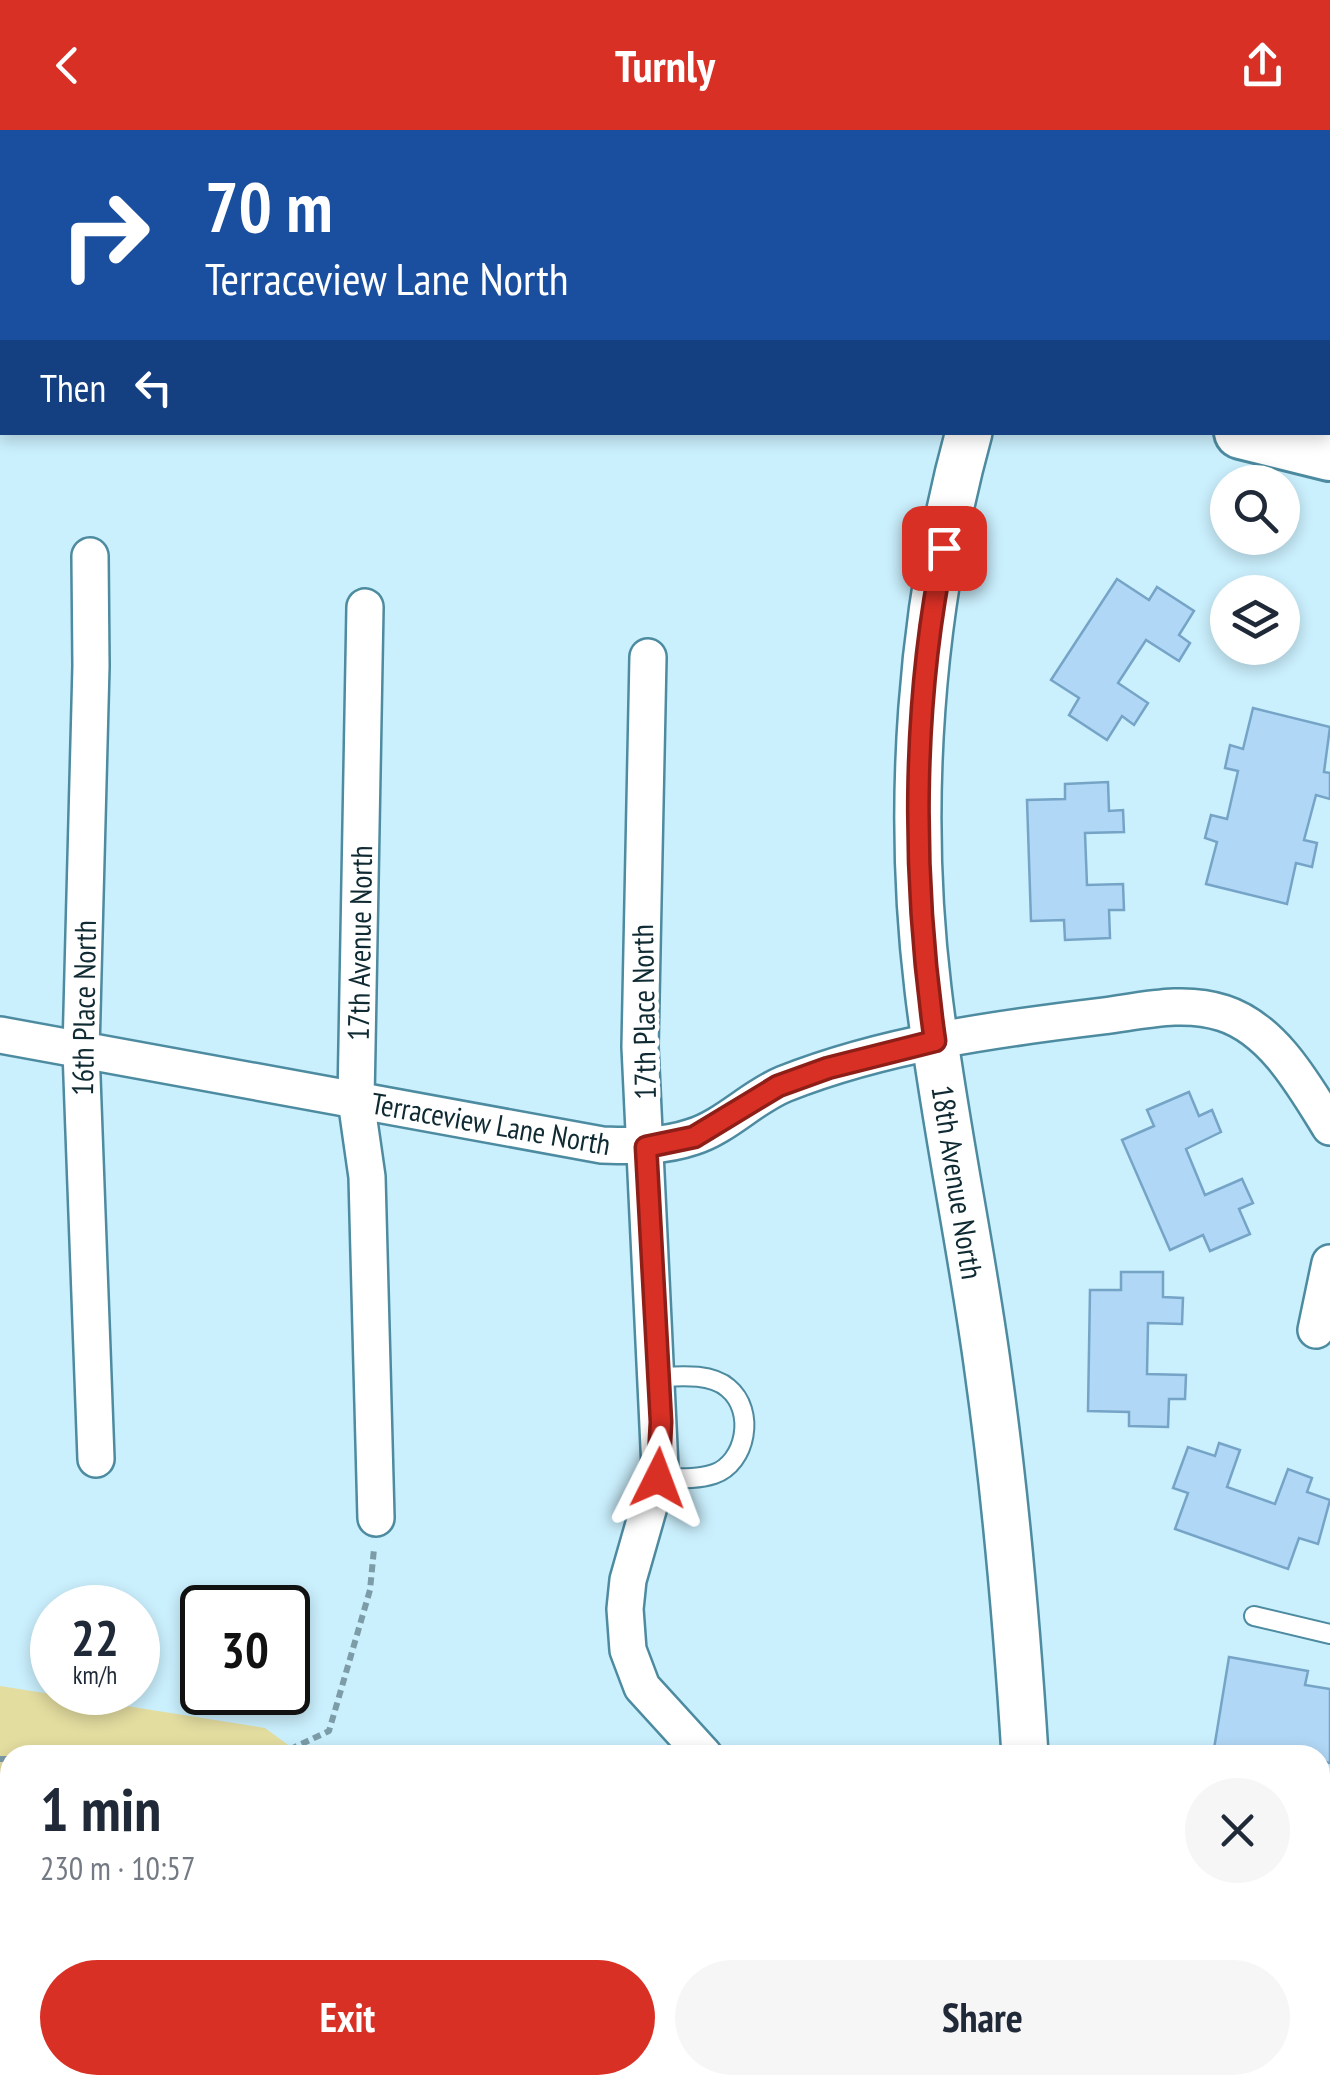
<!DOCTYPE html>
<html lang="en">
<head>
<meta charset="utf-8">
<style>
	body { margin:0; font-family:"PT Sans Narrow",sans-serif; background:#f6f6f7; color:#1f2937; height:100vh; display:flex; flex-direction:column; font-size:38px; white-space:nowrap }
	* { box-sizing:border-box; margin:0 }
	p { font-size:32px; color:#747a83 }
	.icon { flex:none; width:55px; height:55px; fill:none; stroke:currentColor; stroke-width:2; stroke-linecap:round; stroke-linejoin:round }
	.map { position:relative; flex:1; overflow:hidden }
	.details { position:absolute; left:0px; top:1615px; width:1330px; height:350px; display:flex; flex-direction:column; background:#fff; border-radius:30px 30px 0 0; box-shadow:0 5px 15px #0003 }
	.details>* { flex:none }
	.hud { position:absolute; left:0px; top:0px; width:1330px; height:305px; box-shadow:0 5px 15px #0003; background:#1a4fa0; color:#fff; overflow:hidden }
	.tools { position:absolute; left:1210px; top:335px; display:grid; gap:20px }
	.tools a { display:grid; place-items:center; width:90px; height:90px; border-radius:50%; background:#fff; box-shadow:0 5px 15px #0003; font-size:50px }
	.speed { position:absolute; left:30px; top:1455px; display:flex; gap:20px; font-size:50px; font-weight:700; text-align:center }
	.speed>* { display:grid; place-content:center; width:130px; height:130px; border-radius:50%; background:#fff; box-shadow:0 5px 15px #0003; line-height:1 }
	.speed small { font-size:25px; font-weight:400 }
	.speed .limit { border:5px solid #111; border-radius:15px; background:#fff; color:#111 }
	.pin { position:absolute; display:grid; place-items:center; width:85px; height:85px; color:#fff; margin:-42px; border-radius:20px; box-shadow:0 5px 15px #0006 }
	.me { position:absolute; width:110px; margin:-55px; rotate:3deg; stroke-linejoin:round; filter:drop-shadow(0 0 8px #0008) }
	.turn { display:flex; align-items:center; gap:35px; height:210px; padding:0 40px; font-size:45px }
	.turn .icon { width:130px; height:130px; stroke-width:2.5 }
	.turn b { display:block; font-size:70px; line-height:85px }
	.then { display:flex; align-items:center; height:95px; padding:0 40px; background:#0003; gap:20px; font-size:38px }
	.round { display:grid; place-items:center; flex:none; width:105px; height:105px; border-radius:52px; background:#f6f6f7 }
	.overview { display:flex; align-items:center; justify-content:space-between; height:170px; padding:0 40px }
	h1 { font-size:60px; font-weight:600; line-height:75px }
	.action { display:flex; gap:20px; margin-top:auto; padding:20px 40px }
	.action a { flex:1; height:115px; border-radius:60px; background:#d93025; color:#fff; font-size:40px; font-weight:600; line-height:115px; text-align:center }
	.action a+a { background:#f6f6f7; color:#1f2937 }
	header { display:flex; justify-content:space-between; align-items:center; height:130px; padding:0 40px; background:#d93025; color:#fff; font-size:45px; font-weight:600 }
	.map>svg:first-child { display:block }
	.green { fill:#e4dda0 }
	.building { fill:#b0d7f5; stroke:#76a4c7; stroke-width:2.5 }
	.lines { fill:none; stroke-linecap:round; stroke-linejoin:round }
	.service-casing { stroke:#4d8ba0; stroke-width:22 }
	.minor-casing { stroke:#4d8ba0; stroke-width:40 }
	.tertiary-casing { stroke:#4d8ba0; stroke-width:50 }
	.secondary-casing { stroke:#4d8ba0; stroke-width:58 }
	.path { stroke:#7c9ca8; stroke-width:6; stroke-dasharray:8 5; stroke-linecap:butt }
	.service { stroke:#fff; stroke-width:18 }
	.minor { stroke:#fff; stroke-width:35 }
	.tertiary { stroke:#fff; stroke-width:45 }
	.secondary { stroke:#fff; stroke-width:52 }
	.route-casing { stroke:#8d1f18; stroke-width:25 }
	.route { stroke:#d93025; stroke-width:18 }
	.labels { text-anchor:middle; dominant-baseline:central; stroke-width:9; stroke-linejoin:round; paint-order:stroke }
	.street-label { font-size:30px; fill:#0f2a32; stroke:#fff }
</style>
</head>
<body>
<header><svg class="icon" aria-label="back" viewBox="0 0 24 24"><path d="M15 5l-7 7 7 7"/></svg>Turnly<svg class="icon" aria-label="share" viewBox="0 0 24 24"><path d="M12 15V3M7 8l5-5 5 5M5 13v7h14v-7"/></svg></header>
<div class="map">
<svg width="1330" height="1965" viewBox="0 0 1330 1965">
	<rect width="100%" height="100%" fill="#caeffd"/>
	<polygon class="green" points="0,1556 265,1598 302,1625 10,1625 10,1955 755,1955 761,1960 955,1955 956,1965 0,1965"/>
	<g class="building">
		<polygon points="1117,449 1149,470 1157,457 1194,481 1179,505 1190,513 1179,531 1146,510 1118,553 1148,573 1134,595 1122,586 1107,610 1069,585 1079,568 1051,550"/>
		<polygon points="1253,578 1330,597 1324,642 1330,643 1330,669 1316,665 1304,710 1317,713 1312,737 1296,733 1287,774 1206,754 1217,712 1205,708 1211,685 1227,689 1238,641 1225,638 1230,615 1243,619"/>
		<polygon points="1108,652 1109,681 1123,680 1124,702 1085,703 1087,755 1123,754 1124,780 1109,780 1110,808 1065,810 1064,790 1031,791 1027,670 1065,669 1065,654"/>
		<polygon points="1189,962 1199,986 1212,980 1221,1002 1186,1019 1205,1065 1242,1049 1253,1073 1239,1079 1250,1104 1210,1121 1203,1105 1170,1120 1122,1010 1154,996 1147,980"/>
		<polygon points="1121,1142 1163,1142 1163,1167 1183,1168 1182,1194 1148,1193 1147,1244 1186,1245 1185,1269 1169,1269 1168,1297 1129,1296 1129,1282 1088,1281 1090,1160 1121,1160"/>
		<polygon points="1219,1313 1240,1320 1227,1357 1275,1374 1288,1339 1312,1348 1307,1362 1330,1370 1318,1414 1299,1408 1288,1439 1175,1399 1188,1363 1173,1358 1188,1317 1215,1326"/>
		<polygon points="1229,1527 1308,1541 1305,1555 1330,1559 1330,1633 1320,1631 1320,1625 1213,1625"/>
		<polygon points="1320,1864 1330,1865 1330,1965 1262,1964 1262,1955 1320,1955"/>
		<polygon points="1141,1955 1221,1955 1220,1965 1141,1962"/>
	</g>
	<g class="lines">
		<g class="service-casing">
			<g id="service">
				<path d="M658,1348c18,0 38,2 56,-4 32,-11 42,-63 14,-86 -17,-15 -48,-12 -69,-11"/>
				<polyline points="1254,1486 1330,1504"/>
			</g>
		</g>
		<g class="minor-casing">
			<g id="minor">
				<polyline points="1022,2 1022,0"/>
				<polyline points="90,426 91,536 81,920 96,1329"/>
				<polyline points="365,477 356,970 367,1047 376,1388"/>
				<polyline points="648,527 640,917 660,1338 628,1450 625,1479 628,1520 642,1557 704,1625"/>
				<path d="M0,905l602,110c30,1 61,2 90,-8 33,-10 60,-40 92,-53 101,-40 211,-55 319,-68 39,-5 81,-16 120,-3 50,16 81,72 107,114"/>
				<polyline points="1316,1200 1330,1133"/>
				<polyline points="1320,1744 1330,1749"/>
			</g>
		</g>
		<g class="tertiary-casing">
			<g id="tertiary">
				<path d="M969,302c-49,178 -63,374 -41,557 15,128 43,254 60,381 18,128 29,257 37,385"/>
				<polyline points="1035,1955 1035,1965"/>
			</g>
		</g>
		<g class="secondary-casing">
			<g id="secondary">
				<polyline points="0,15 2,16"/>
				<polyline points="0,77 2,77"/>
				<polyline points="1241,302 1330,324"/>
			</g>
		</g>
		<g class="path">
			<polyline points="65,0 77,2"/>
			<polyline points="1328,262 1330,263"/>
			<polyline points="278,1625 329,1601 370,1460 374,1419"/>
			<polyline points="0,1629 10,1629"/>
			<polyline points="0,1915 10,1901"/>
			<polyline points="682,1955 693,1965"/>
			<polyline points="0,1959 8,1965"/>
		</g>
		<use href="#service" class="service"/>
		<use href="#minor" class="minor"/>
		<use href="#tertiary" class="tertiary"/>
		<use href="#secondary" class="secondary"/>
	</g>
	<g class="lines">
		<g class="route-casing">
			<path id="route" d="M658,1348l3,-56 -15,-275 48,-10 84,-51 50,-18 107,-27c-23,-162 -24,-333 9,-493"/>
		</g>
		<use href="#route" class="route"/>
	</g>
	<g class="labels">
		<g class="street-label">
			<text transform="translate(359 813) rotate(-89)">17th Avenue North</text>
			<text transform="translate(83 878) rotate(-89)">16th Place North</text>
			<text transform="translate(643 882) rotate(-91)">17th Place North</text>
			<text transform="translate(491 993) rotate(10)">Terraceview Lane North</text>
			<text transform="translate(958 1052) rotate(81)">18th Avenue North</text>
		</g>
	</g>
</svg>
<div class="tools">
<a><svg class="icon" aria-label="search" viewBox="0 0 24 24"><circle cx="10" cy="10" r="6"/><path d="M15 15l6 6"/></svg></a>
<a><svg class="icon" aria-label="layers" viewBox="0 0 24 24"><path d="M12 4l9 5-9 5-9-5zM3 14l9 5 9-5"/></svg></a>
</div>
<div class="speed"><div>22<small>km/h</small></div><div class="limit">30</div></div>
<div class="pin" style="left:944px;top:418px;background:#d93025"><svg class="icon" aria-label="arrive" viewBox="0 0 24 24"><path d="M6 21V4h12l-3 4 3 4H6"/></svg></div>
<svg class="me" style="left:658px;top:1348px" viewBox="-20 -20 40 40"><path d="M0-17L14 15 0 8-14 15z" fill="#d93025" stroke="#fff" stroke-width="4"/></svg>
<div class="hud">
<div class="turn"><svg class="icon" aria-label="right" viewBox="0 0 24 24"><path d="M7 20v-9h11M14 6l5 5-5 5"/></svg><div><b>70 m</b>Terraceview Lane North</div></div>
<div class="then">Then<svg class="icon" aria-label="left" viewBox="0 0 24 24"><path d="M17 20v-9H6M10 6l-5 5 5 5"/></svg></div>
</div>
<section class="details">
<div class="overview"><div><h1>1 min</h1><p>230 m · 10:57</p></div><a class="round"><svg class="icon" aria-label="close" viewBox="0 0 24 24"><path d="M6 6l12 12M18 6L6 18"/></svg></a></div>
<div class="action"><a>Exit</a><a>Share</a></div>
</section>
</div>
</body>
</html>
